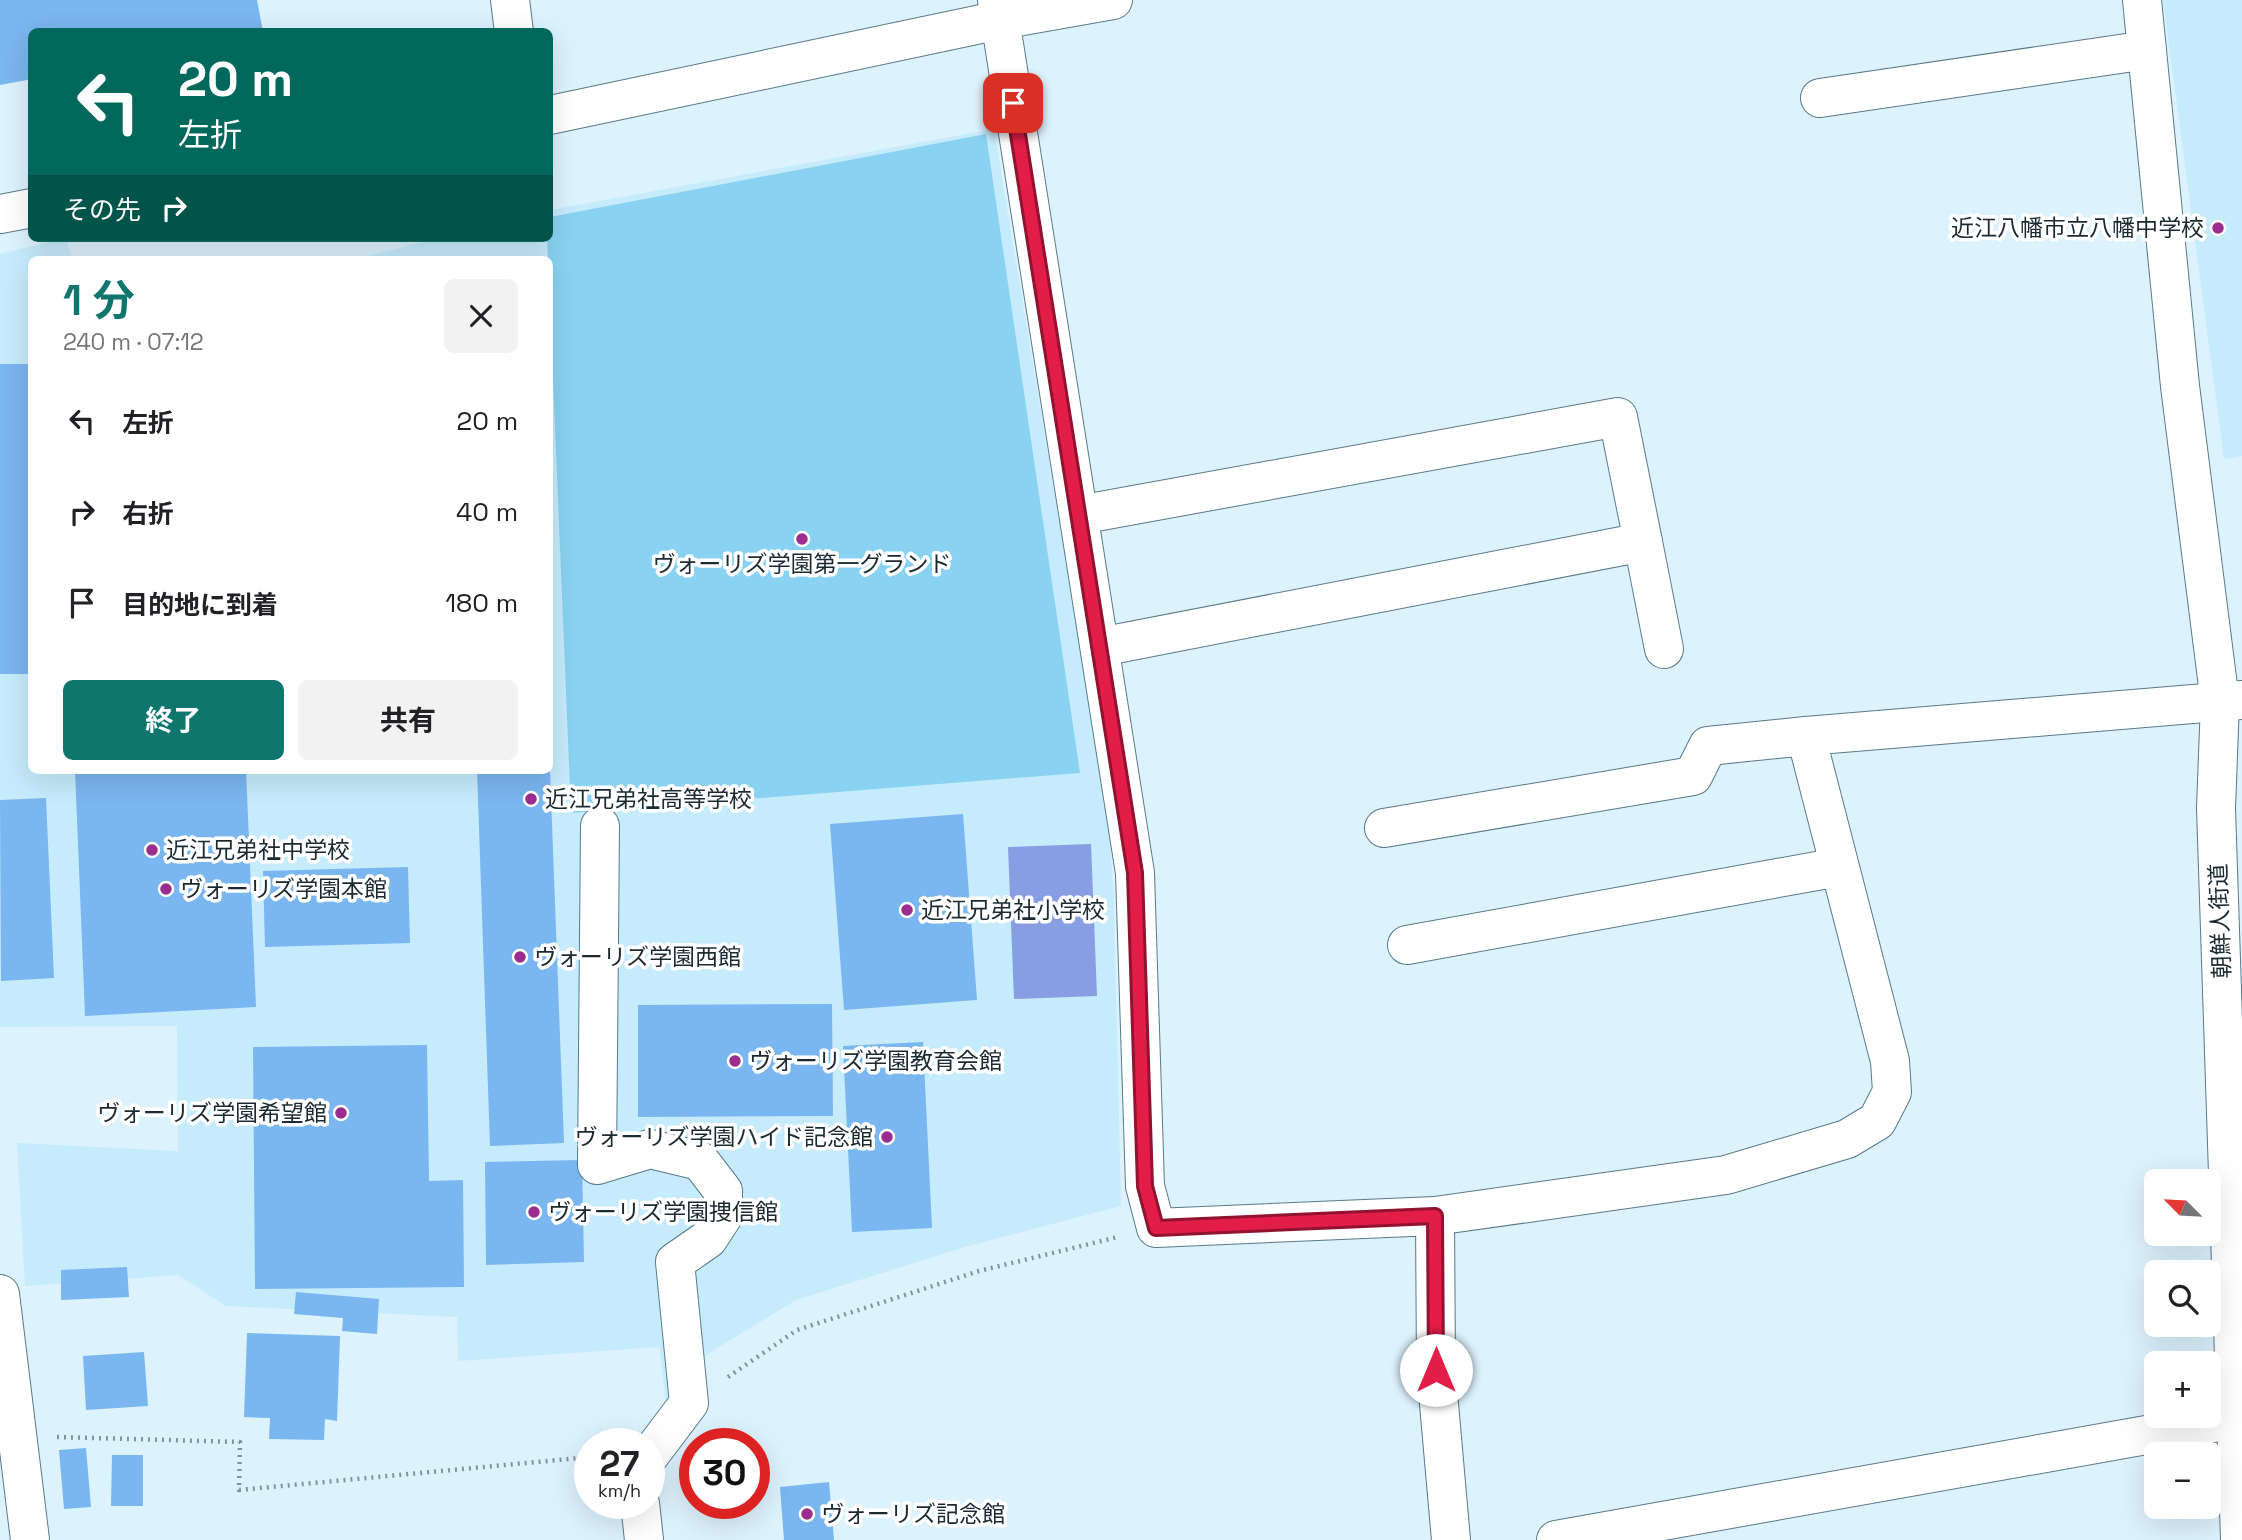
<!DOCTYPE html>
<html lang="ja">
<head>
<meta charset="utf-8">
<style>
	body { margin:0; font-family:"Space Grotesk","Noto Sans JP",sans-serif; background:#f2f2f2; color:#202124; height:100vh; display:flex; flex-direction:column; font-size:26px; white-space:nowrap }
	* { box-sizing:border-box; margin:0 }
	p { font-size:23px; color:#757577 }
	.icon { flex:none; width:38px; height:38px; fill:none; stroke:currentColor; stroke-width:2; stroke-linecap:round; stroke-linejoin:round }
	.map { position:relative; flex:1; overflow:hidden }
	.panel { position:absolute; left:28px; top:256px; width:525px; height:518px; display:flex; flex-direction:column; background:#fff; border-radius:10px; box-shadow:0 7px 28px #0002 }
	.panel>* { flex:none }
	.banner { position:absolute; left:28px; top:28px; width:525px; height:214px; border-radius:10px; box-shadow:0 7px 28px #0002; background:#00695c; color:#fff; overflow:hidden }
	.needle { width:46px; rotate:294deg }
	.tools { position:absolute; left:2144px; top:1169px; display:grid; gap:14px }
	.tools a { display:grid; place-items:center; width:77px; height:77px; border-radius:10px; background:#fff; box-shadow:0 7px 28px #0002; font-size:35px }
	.speed { position:absolute; left:574px; top:1428px; display:flex; gap:14px; font-size:35px; font-weight:700; text-align:center }
	.speed>* { display:grid; place-content:center; width:91px; height:91px; border-radius:50%; background:#fff; box-shadow:0 7px 28px #0002; line-height:1 }
	.speed small { font-size:18px; font-weight:400 }
	.speed .limit { border:10px solid #d22; background:#fff; color:#111 }
	.pin { position:absolute; display:grid; place-items:center; width:60px; height:60px; color:#fff; margin:-30px; border-radius:14px; box-shadow:0 4px 10px #0006 }
	.me { position:absolute; width:77px; margin:-38px; rotate:0deg; stroke-linejoin:round; filter:drop-shadow(0 0 5px #0008) }
	.turn { display:flex; align-items:center; gap:24px; height:147px; padding:0 35px; font-size:32px }
	.turn .icon { width:91px; height:91px; stroke-width:2.5 }
	.turn b { display:block; font-size:49px; line-height:60px }
	.then { display:flex; align-items:center; height:66px; padding:0 35px; background:#0003; gap:14px; font-size:26px }
	.round { display:grid; place-items:center; flex:none; width:74px; height:74px; border-radius:10px; background:#f2f2f2 }
	.overview { display:flex; align-items:center; justify-content:space-between; height:119px; padding:0 35px }
	h1 { font-size:42px; font-weight:700; line-height:52px; color:#0f766e }
	.primary-button { display:flex; gap:14px; margin-top:auto; padding:14px 35px }
	.primary-button a { flex:1; height:80px; border-radius:10px; background:#0f766e; color:#fff; font-size:28px; font-weight:700; line-height:80px; text-align:center }
	.primary-button a+a { background:#f2f2f2; color:#202124 }
	ul { padding:0; list-style:none }
	li { display:flex; align-items:center; gap:21px; height:91px; padding:0 35px }
	li div { flex:1 }
	li b { display:block; font-size:26px }
	li em { font-style:normal }
	.map>svg:first-child { display:block }
	.built { fill:#c6ebfc }
	.green { fill:#89d2f1 }
	.water { fill:#879ee2 }
	.building { fill:#7ab6ef }
	.lines { fill:none; stroke-linecap:round; stroke-linejoin:round }
	.minor-casing { stroke:#577a8a; stroke-width:40 }
	.path { stroke:#81949c; stroke-width:4.5; stroke-dasharray:2 5; stroke-linecap:butt }
	.minor { stroke:#fff; stroke-width:38 }
	.route-casing { stroke:#92132f; stroke-width:18 }
	.route { stroke:#e11d48; stroke-width:12 }
	.poi-dot { fill:#9b2d8e; stroke:#fff; stroke-width:2.5 }
	.labels { text-anchor:middle; dominant-baseline:central; stroke-width:7; stroke-linejoin:round; paint-order:stroke }
	.poi-label { font-size:23px; fill:#1b2a30; stroke:#fff; text-anchor:start }
	.street-label { font-size:23px; fill:#1b2a30; stroke:#fff }
</style>
</head>
<body>
<div class="map">
<svg width="2242" height="1540" viewBox="0 0 2242 1540">
	<rect width="100%" height="100%" fill="#dcf2fd"/>
	<g class="built">
		<polygon points="2163,0 2242,0 2242,456 2224,459"/>
		<polygon points="994,129 1109,822 1114,899 1121,1206 965,1247 796,1300 709,1353 666,1401 659,1347 458,1361 457,1317 226,1306 178,1275 25,1286 17,1143 178,1151 177,1026 0,1027 0,254 66,238 72,259 32,259 32,770 550,770 550,259 355,259 440,238 550,238 550,211 556,209"/>
	</g>
	<polygon class="green" points="986,134 1080,773 571,813 550,306 550,259 548,259 547,238 550,238 550,217"/>
	<polygon class="water" points="1091,844 1097,996 1014,999 1008,847"/>
	<g class="building">
		<polygon points="0,0 257,0 263,32 32,32 32,79 0,85"/>
		<rect x="0" y="364" width="32" height="310"/>
		<polygon points="75,770 246,770 256,1007 85,1016"/>
		<polygon points="477,770 550,770 564,1143 490,1146"/>
		<polygon points="46,798 54,978 1,981 0,800"/>
		<polygon points="963,814 977,1000 844,1010 830,824"/>
		<polygon points="408,867 410,943 265,947 263,871"/>
		<polygon points="832,1004 833,1116 638,1117 638,1005"/>
		<polygon points="923,1042 932,1228 852,1232 843,1046"/>
		<polygon points="427,1045 429,1181 463,1180 464,1287 255,1289 253,1047"/>
		<polygon points="582,1160 584,1262 486,1265 485,1162"/>
		<polygon points="127,1267 129,1297 61,1300 61,1270"/>
		<polygon points="296,1292 379,1299 377,1334 342,1331 343,1318 294,1314"/>
		<polygon points="247,1333 340,1336 337,1421 325,1419 324,1440 269,1439 270,1418 244,1417"/>
		<polygon points="144,1352 148,1406 86,1410 83,1356"/>
		<polygon points="86,1448 91,1507 64,1509 59,1450"/>
		<polygon points="112,1455 143,1455 143,1506 111,1506"/>
		<polygon points="829,1482 834,1540 784,1540 780,1487"/>
	</g>
	<g class="lines">
		<g class="minor-casing">
			<g id="minor">
				<polyline points="510,0 514,32"/>
				<polyline points="997,0 1135,873 1145,1186 1156,1228 1435,1216 1726,1175 1847,1139 1877,1121 1892,1092 1890,1061 1806,736 2242,700"/>
				<polyline points="2142,0 2180,386 2220,702 2216,808 2240,1540"/>
				<polyline points="1820,98 2147,50"/>
				<polyline points="550,115 1000,20 1113,0"/>
				<polyline points="0,214 32,208"/>
				<polyline points="1079,515 1618,417 1643,542 1100,647"/>
				<polyline points="1643,542 1664,649"/>
				<polyline points="600,826 597,1165 650,1149 700,1161 723,1191 723,1216 708,1239 675,1262 689,1403 649,1456"/>
				<polyline points="1384,828 1693,776 1708,746 1806,736"/>
				<polyline points="1407,945 1839,867"/>
				<polyline points="1435,1216 1436,1370 1451,1540"/>
				<polyline points="0,1294 30,1540"/>
				<polyline points="640,1503 644,1540"/>
				<polyline points="1556,1540 2242,1418"/>
			</g>
		</g>
		<g class="path">
			<polyline points="728,1377 797,1330 979,1271 1118,1237"/>
			<polyline points="57,1437 240,1442 239,1490 590,1457"/>
		</g>
		<use href="#minor" class="minor"/>
	</g>
	<g class="lines">
		<g class="route-casing">
			<polyline id="route" points="1013,103 1135,873 1145,1186 1156,1228 1435,1216 1436,1370"/>
		</g>
		<use href="#route" class="route"/>
	</g>
	<g class="poi-dot">
		<circle cx="2218" cy="228" r="7"/>
		<circle cx="802" cy="539" r="7"/>
		<circle cx="531" cy="799" r="7"/>
		<circle cx="152" cy="850" r="7"/>
		<circle cx="166" cy="889" r="7"/>
		<circle cx="907" cy="910" r="7"/>
		<circle cx="520" cy="957" r="7"/>
		<circle cx="735" cy="1061" r="7"/>
		<circle cx="341" cy="1113" r="7"/>
		<circle cx="887" cy="1137" r="7"/>
		<circle cx="534" cy="1212" r="7"/>
		<circle cx="807" cy="1514" r="7"/>
	</g>
	<g class="labels">
		<g class="poi-label">
			<text x="2204" y="228" text-anchor="end">近江八幡市立八幡中学校</text>
			<text x="802" y="564" text-anchor="middle">ヴォーリズ学園第一グランド</text>
			<text x="545" y="799">近江兄弟社高等学校</text>
			<text x="166" y="850">近江兄弟社中学校</text>
			<text x="180" y="889">ヴォーリズ学園本館</text>
			<text x="921" y="910">近江兄弟社小学校</text>
			<text x="534" y="957">ヴォーリズ学園西館</text>
			<text x="749" y="1061">ヴォーリズ学園教育会館</text>
			<text x="327" y="1113" text-anchor="end">ヴォーリズ学園希望館</text>
			<text x="873" y="1137" text-anchor="end">ヴォーリズ学園ハイド記念館</text>
			<text x="548" y="1212">ヴォーリズ学園捜信館</text>
			<text x="821" y="1514">ヴォーリズ記念館</text>
		</g>
		<g class="street-label">
			<text transform="translate(2220 921) rotate(-92)">朝鮮人街道</text>
		</g>
	</g>
</svg>
<div class="tools">
<a><svg class="needle" viewBox="-14 -14 28 28"><path d="M0-13l5 13h-10z" fill="#e53935"/><path d="M0 13l5-13h-10z" fill="#757577"/></svg></a>
<a><svg class="icon" aria-label="search" viewBox="0 0 24 24"><circle cx="10" cy="10" r="6"/><path d="M15 15l6 6"/></svg></a>
<a>+</a>
<a>−</a>
</div>
<div class="speed"><div>27<small>km/h</small></div><div class="limit">30</div></div>
<div class="pin" style="left:1013px;top:103px;background:#d93025"><svg class="icon" aria-label="arrive" viewBox="0 0 24 24"><path d="M6 21V4h12l-3 4 3 4H6"/></svg></div>
<svg class="me" style="left:1436px;top:1370px" viewBox="-20 -20 40 40"><circle r="19" fill="#fff"/><path d="M0-13L10 11 0 6-10 11z" fill="#e11d48"/></svg>
<div class="banner">
<div class="turn"><svg class="icon" aria-label="left" viewBox="0 0 24 24"><path d="M17 20v-9H6M10 6l-5 5 5 5"/></svg><div><b>20 m</b>左折</div></div>
<div class="then">その先<svg class="icon" aria-label="right" viewBox="0 0 24 24"><path d="M7 20v-9h11M14 6l5 5-5 5"/></svg></div>
</div>
<section class="panel">
<div class="overview"><div><h1>1 分</h1><p>240 m · 07:12</p></div><a class="round"><svg class="icon" aria-label="close" viewBox="0 0 24 24"><path d="M6 6l12 12M18 6L6 18"/></svg></a></div>
<ul>
<li><svg class="icon" aria-label="left" viewBox="0 0 24 24"><path d="M17 20v-9H6M10 6l-5 5 5 5"/></svg><div><b>左折</b></div><em>20 m</em></li>
<li><svg class="icon" aria-label="right" viewBox="0 0 24 24"><path d="M7 20v-9h11M14 6l5 5-5 5"/></svg><div><b>右折</b></div><em>40 m</em></li>
<li><svg class="icon" aria-label="arrive" viewBox="0 0 24 24"><path d="M6 21V4h12l-3 4 3 4H6"/></svg><div><b>目的地に到着</b></div><em>180 m</em></li>
</ul>
<div class="primary-button"><a>終了</a><a>共有</a></div>
</section>
</div>
</body>
</html>
